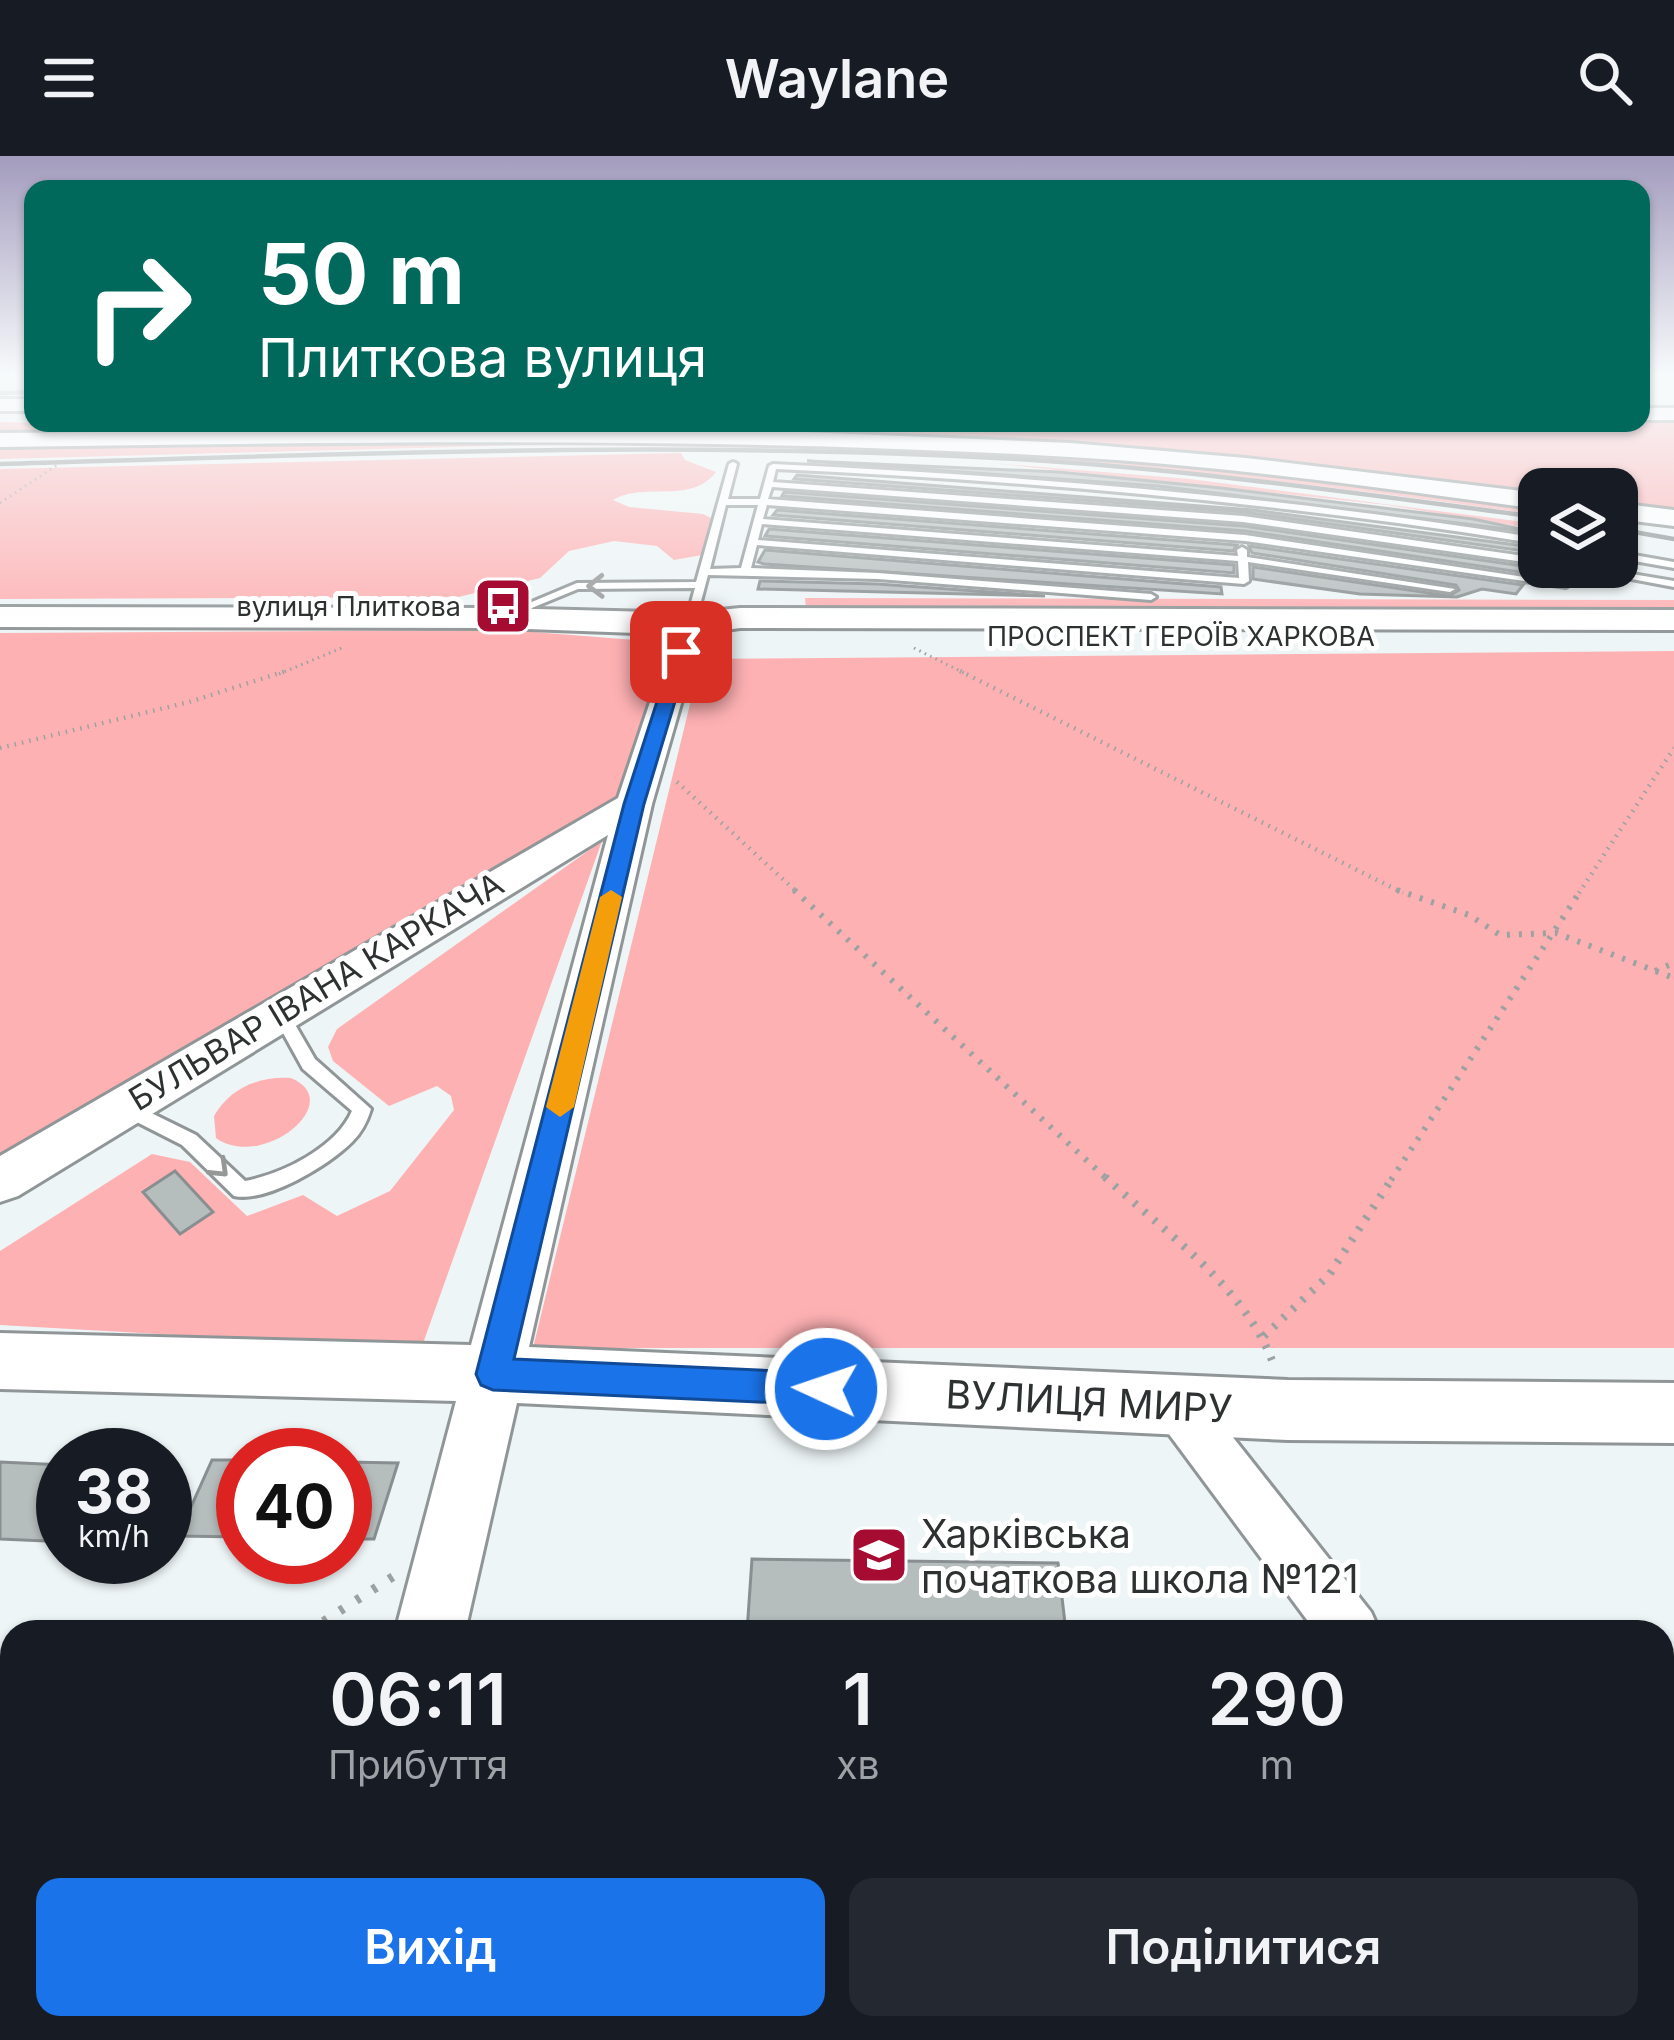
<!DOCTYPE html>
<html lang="uk">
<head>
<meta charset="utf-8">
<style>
	body { margin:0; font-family:Inter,sans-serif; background:#242831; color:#f1f3f6; height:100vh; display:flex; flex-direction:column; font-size:45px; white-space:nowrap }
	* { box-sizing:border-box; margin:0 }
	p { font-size:39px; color:#9ea1a6 }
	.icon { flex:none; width:66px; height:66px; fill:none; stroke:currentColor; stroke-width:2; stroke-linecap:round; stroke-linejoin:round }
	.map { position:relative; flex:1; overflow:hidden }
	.sheet { position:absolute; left:0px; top:1464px; width:1674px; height:420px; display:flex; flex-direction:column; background:#171b24; border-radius:36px 36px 0 0; box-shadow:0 3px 9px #0004 }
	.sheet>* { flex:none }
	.top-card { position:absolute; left:24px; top:24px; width:1626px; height:252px; border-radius:24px; box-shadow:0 3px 9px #0004; background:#00695c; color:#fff; overflow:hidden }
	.tools { position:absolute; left:1518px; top:312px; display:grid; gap:24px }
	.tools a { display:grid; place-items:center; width:120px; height:120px; border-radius:24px; background:#171b24; box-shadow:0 3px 9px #0004; font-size:60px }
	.speed { position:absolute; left:36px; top:1272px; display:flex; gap:24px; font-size:60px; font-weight:700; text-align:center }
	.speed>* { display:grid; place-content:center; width:156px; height:156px; border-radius:50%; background:#171b24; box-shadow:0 3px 9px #0004; line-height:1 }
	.speed small { font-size:30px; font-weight:400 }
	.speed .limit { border:18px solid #d22; background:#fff; color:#111 }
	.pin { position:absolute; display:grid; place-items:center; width:102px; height:102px; color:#fff; margin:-51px; border-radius:24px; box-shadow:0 6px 18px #0006 }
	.me { position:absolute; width:132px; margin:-66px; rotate:273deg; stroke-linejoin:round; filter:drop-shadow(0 0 9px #0008) }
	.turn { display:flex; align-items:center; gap:42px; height:252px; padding:0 36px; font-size:54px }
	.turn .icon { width:156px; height:156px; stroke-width:2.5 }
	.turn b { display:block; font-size:84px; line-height:102px }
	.eta { display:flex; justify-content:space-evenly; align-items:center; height:204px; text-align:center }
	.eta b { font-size:72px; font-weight:600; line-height:84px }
	.cta { display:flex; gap:24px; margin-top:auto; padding:24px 36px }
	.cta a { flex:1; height:138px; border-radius:24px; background:#1a73e8; color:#fff; font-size:48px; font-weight:600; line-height:138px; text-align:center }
	.cta a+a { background:#242831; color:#f1f3f6 }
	header { display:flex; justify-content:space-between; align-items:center; height:156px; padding:0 36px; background:#171b24; font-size:54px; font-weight:600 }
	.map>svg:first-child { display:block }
	.green { fill:#feb1b3 }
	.building { fill:#b6bdbd; stroke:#898f90; stroke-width:3 }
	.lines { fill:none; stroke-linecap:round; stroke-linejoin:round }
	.service-casing { stroke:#909697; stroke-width:6 }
	.minor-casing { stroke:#909697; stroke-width:6 }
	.tertiary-casing { stroke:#909697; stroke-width:6 }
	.secondary-casing { stroke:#909697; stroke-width:6 }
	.primary-casing { stroke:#909697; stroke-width:6 }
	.path-far4 { stroke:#9ca1a2; stroke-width:3; stroke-dasharray:1.5 4.5; stroke-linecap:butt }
	.path-far3 { stroke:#9ca1a2; stroke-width:4.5; stroke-dasharray:1.5 6; stroke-linecap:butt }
	.path-far2 { stroke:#9ca1a2; stroke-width:6; stroke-dasharray:3 9; stroke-linecap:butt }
	.path-far1 { stroke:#9ca1a2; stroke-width:8; stroke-dasharray:3 10; stroke-linecap:butt }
	.path { stroke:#9ca1a2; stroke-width:9; stroke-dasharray:4.5 15; stroke-linecap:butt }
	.service { fill:#fff; fill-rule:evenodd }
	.minor { fill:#fff; fill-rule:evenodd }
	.tertiary { fill:#fff; fill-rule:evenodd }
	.secondary { fill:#fff; fill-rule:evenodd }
	.primary { fill:#fff; fill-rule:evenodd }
	.rail { stroke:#8c9191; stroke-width:4.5 }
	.oneway { stroke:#969898 }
	.route { fill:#1a73e8; stroke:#114b97; stroke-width:3 }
	.slow { fill:#f59e0b }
	.labels { text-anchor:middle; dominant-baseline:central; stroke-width:10; stroke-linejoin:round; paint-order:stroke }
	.far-poi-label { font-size:27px; fill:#2e3131; stroke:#fff; text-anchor:end }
	.far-street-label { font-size:27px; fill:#2e3131; stroke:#fff }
	.street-label { font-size:33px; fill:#2e3131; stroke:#fff }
	.near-street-label { font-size:39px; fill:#2e3131; stroke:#fff }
	.near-poi-label { font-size:39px; fill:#2e3131; stroke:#fff; text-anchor:start }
</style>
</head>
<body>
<header><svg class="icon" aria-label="menu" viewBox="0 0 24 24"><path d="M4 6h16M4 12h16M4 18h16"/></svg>Waylane<svg class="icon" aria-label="search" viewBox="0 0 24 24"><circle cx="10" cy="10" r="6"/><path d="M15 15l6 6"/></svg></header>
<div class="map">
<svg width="1674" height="1884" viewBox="0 0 1674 1884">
	<rect width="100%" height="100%" fill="#eef5f6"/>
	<g class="green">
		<polygon points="1641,263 1674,263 1674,354 1617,347 1617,333 1539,333 1539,337 1274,304 1007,284 783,276 780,269 1641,267"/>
		<polygon points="0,266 33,267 654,271 642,286 0,303"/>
		<path d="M653,284l449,12 437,50v13c-295,-43 -591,-71 -890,-69z"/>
		<path d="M681,297l4,7 31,12c-25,33 -71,9 -103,28l16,7 74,7 8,4 -9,37 -28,5 -17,-14 -43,-5 -45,10 -29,27 -82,19 -458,2v-130z"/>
		<polygon points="991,307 1190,323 1539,368 1539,374 1387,349"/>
		<polygon points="805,442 1674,444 1674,456 806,453"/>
		<polygon points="508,474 635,484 662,500 618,642 0,1009 0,477"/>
		<polygon points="1674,495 1674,1192 533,1192 701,503"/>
		<polygon points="602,685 421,1193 0,1169 0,1095 152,998 190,1006 247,1060 303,1039 337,1060 390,1035 454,954 451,940 437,930 389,950 333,905 328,891 337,873"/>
		<path d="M291,922c57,24 -29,93 -75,60l-2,-22c16,-28 45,-40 77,-38z"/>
	</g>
	<g class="building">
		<polygon points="807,305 1059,316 1221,332 1473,363 1539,377 1158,330"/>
		<polygon points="797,319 1253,354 1539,392 1539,397 1244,356 794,323"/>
		<polygon points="784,336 1243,370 1537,412 1532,418 1246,375 782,340"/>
		<polygon points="777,354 1237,389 1233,395 773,359"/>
		<polygon points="769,373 1234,409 1234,417 765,380"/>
		<polygon points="1249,390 1523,429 1516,438 1482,433 1457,441 1360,438 1253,423 1253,411 1449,440 1459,434 1456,429 1252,397"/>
		<polygon points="765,394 1221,431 1222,438 764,408 758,406"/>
		<polygon points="760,425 878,428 1045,440 758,433"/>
		<polygon points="175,1015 213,1056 180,1078 143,1036"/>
		<polygon points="212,1304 243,1304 243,1381 178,1380"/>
		<polygon points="0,1306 63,1309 63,1353 45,1385 0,1383"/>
		<polygon points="345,1306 398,1307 374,1383 345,1383"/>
		<polygon points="752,1403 1058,1407 1066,1476 747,1476"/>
	</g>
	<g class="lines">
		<g class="service-casing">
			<g id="service">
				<path d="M733,306l4,2 -9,35h32l9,-33 4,-2c257,12 512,33 766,74v6c-253,-41 -507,-63 -763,-75l-3,13 470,34 296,42v6l-296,-42 -471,-35 -4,12 477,36 326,49 -5,3 -321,-46 -478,-36 -4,14 475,37 -1,-6 5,-3 5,3v7l208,32 -5,3 -202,-30 1,19 -5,3 -487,-39 -6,23 127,5 273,21 5,3 -5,3 -273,-21 -170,-4 -13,49 -5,3 -5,-3 10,-36 -117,1 -73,30 -9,-2 81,-34 119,-1 33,-118zM726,349h32l-17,63 -31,1zM762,368l476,37 1,17 -481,-38z"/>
				<polygon points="1617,396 1674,406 1674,412 1617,402"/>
				<polygon points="1568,411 1590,411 1674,425 1674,431"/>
				<path d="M280,851l6,2 29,50 56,50c-4,13 -9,23 -19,33 -23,23 -85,61 -118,54l-52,-51 -61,-31 -3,-5 3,-5h12l63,31 49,46c37,-7 91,-33 107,-70l-49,-42 -31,-56z"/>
			</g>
		</g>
		<g class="minor-casing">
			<g id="minor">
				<polygon points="1177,1225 1194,1232 1371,1456 1380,1476 1316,1476 1160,1266 1152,1249 1160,1232"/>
				<polygon points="1662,1837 1674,1842 1674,1884 1630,1884 1625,1872 1662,1872"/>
			</g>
		</g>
		<g class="tertiary-casing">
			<g id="tertiary">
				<rect x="0" y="243" width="33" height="12"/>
				<rect x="1641" y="252" width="33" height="12"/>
				<polygon points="690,460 704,468 652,648 529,1191 1288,1224 1674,1227 1674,1287 1288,1284 517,1247 465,1476 395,1476 456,1245 0,1233 0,1177 471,1189 608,679 18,1040 0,1046 0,1000 618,642 676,468"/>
				<polygon points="290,1872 378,1872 375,1884 287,1884"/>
			</g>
		</g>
		<g class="secondary-casing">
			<g id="secondary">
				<path d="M535,272l268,4 267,11 176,15 293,35v16c-156,-21 -312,-43 -469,-52 -356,-21 -713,-15 -1070,-10v-14z"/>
				<polygon points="1617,347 1674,354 1674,370 1617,363"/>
			</g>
		</g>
		<g class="primary-casing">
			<polygon id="primary" points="0,451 498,452 690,457 740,452 1674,454 1674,474 740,472 690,479 498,472 0,471"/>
		</g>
		<g class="path-far4">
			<polyline points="0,347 60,307"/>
			<polyline points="914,492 966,518"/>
			<polyline points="279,518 344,491"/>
		</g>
		<g class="path-far3">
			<polyline points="960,515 1403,737"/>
			<polyline points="0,592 189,546 286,515"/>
			<polyline points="677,626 798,737"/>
			<polyline points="1579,737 1674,592"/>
		</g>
		<g class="path-far2">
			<polyline points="794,734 1108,1024"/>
			<polyline points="1397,734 1469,759 1500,779 1556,777 1674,822"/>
			<polyline points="1655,815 1674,807"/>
			<polyline points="1391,1024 1581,734"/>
		</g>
		<g class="path-far1">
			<path d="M1105,1021c58,54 143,112 169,189"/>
			<polyline points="1264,1180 1329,1119 1393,1021"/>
		</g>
		<g class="path">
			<polyline points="307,1476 394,1420"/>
			<polyline points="0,1636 12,1631"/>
			<polyline points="0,1681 12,1671"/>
		</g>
		<use href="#service" class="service"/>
		<use href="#minor" class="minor"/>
		<use href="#tertiary" class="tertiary"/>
		<use href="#secondary" class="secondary"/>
		<use href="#primary" class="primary"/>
		<g class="rail">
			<polyline points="0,237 33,236"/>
			<path d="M0,308c338,-10 678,-24 1016,-5 175,10 349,36 523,58"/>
			<polyline points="1617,373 1674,383"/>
		</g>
	</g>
	<defs><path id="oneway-chevron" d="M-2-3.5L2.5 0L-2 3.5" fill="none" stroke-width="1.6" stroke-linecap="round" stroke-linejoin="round" transform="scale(3)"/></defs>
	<g class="oneway">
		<use href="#oneway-chevron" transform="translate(596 430) rotate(179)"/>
		<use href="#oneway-chevron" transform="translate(220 1013) rotate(44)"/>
	</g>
	<linearGradient id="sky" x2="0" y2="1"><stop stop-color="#a39cbe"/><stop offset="0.45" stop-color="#f7fafb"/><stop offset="1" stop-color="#f7fafb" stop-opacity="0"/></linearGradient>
	<rect width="1674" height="484" fill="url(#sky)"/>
	<polygon class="route" points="681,491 690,496 644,648 514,1203 826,1217 838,1221 843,1233 838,1245 826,1249 493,1234 481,1229 476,1218 624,648 673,496"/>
	<polygon class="slow" points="611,734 622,741 574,951 560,961 546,951 600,741"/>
	<defs>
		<g id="bus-square" transform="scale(3)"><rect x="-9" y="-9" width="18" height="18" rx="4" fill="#a60c32" stroke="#fff"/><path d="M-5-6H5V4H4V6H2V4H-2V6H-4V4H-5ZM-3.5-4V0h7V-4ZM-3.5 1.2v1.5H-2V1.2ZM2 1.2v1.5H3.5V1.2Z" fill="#fff"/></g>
		<g id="school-square" transform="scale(3)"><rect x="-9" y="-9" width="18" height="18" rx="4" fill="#a60c32" stroke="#fff"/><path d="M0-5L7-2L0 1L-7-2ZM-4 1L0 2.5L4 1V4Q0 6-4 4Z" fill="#fff"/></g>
	</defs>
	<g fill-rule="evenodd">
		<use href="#bus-square" x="503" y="450"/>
		<use href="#school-square" x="879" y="1399"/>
	</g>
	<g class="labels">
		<g class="far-poi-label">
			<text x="461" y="450">вулиця Плиткова</text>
		</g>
		<g class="far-street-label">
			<text x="1181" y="480">ПРОСПЕКТ ГЕРОЇВ ХАРКОВА</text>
		</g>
		<g class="street-label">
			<text transform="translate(316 835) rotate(-31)">БУЛЬВАР ІВАНА КАРКАЧА</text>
		</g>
		<g class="near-street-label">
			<text transform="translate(1089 1245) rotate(3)">ВУЛИЦЯ МИРУ</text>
		</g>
		<g class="near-poi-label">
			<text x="921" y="1377">Харківська<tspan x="921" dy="45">початкова школа №121</tspan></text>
		</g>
	</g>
</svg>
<div class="tools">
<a><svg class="icon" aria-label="layers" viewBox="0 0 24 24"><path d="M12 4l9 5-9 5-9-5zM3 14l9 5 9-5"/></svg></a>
</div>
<div class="speed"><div>38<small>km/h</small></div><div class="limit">40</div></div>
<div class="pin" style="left:681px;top:496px;background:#d93025"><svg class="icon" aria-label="arrive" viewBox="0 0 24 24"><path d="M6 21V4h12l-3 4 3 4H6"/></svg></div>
<svg class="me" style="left:826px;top:1233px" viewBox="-20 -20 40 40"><circle r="17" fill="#1a73e8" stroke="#fff" stroke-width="3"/><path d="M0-11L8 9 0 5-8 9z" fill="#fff"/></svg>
<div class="top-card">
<div class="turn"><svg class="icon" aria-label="right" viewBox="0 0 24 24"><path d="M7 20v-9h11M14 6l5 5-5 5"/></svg><div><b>50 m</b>Плиткова вулиця</div></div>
</div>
<section class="sheet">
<div class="eta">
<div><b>06:11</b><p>Прибуття</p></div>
<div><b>1</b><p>хв</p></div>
<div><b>290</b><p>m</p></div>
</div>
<div class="cta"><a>Вихід</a><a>Поділитися</a></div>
</section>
</div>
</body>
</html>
